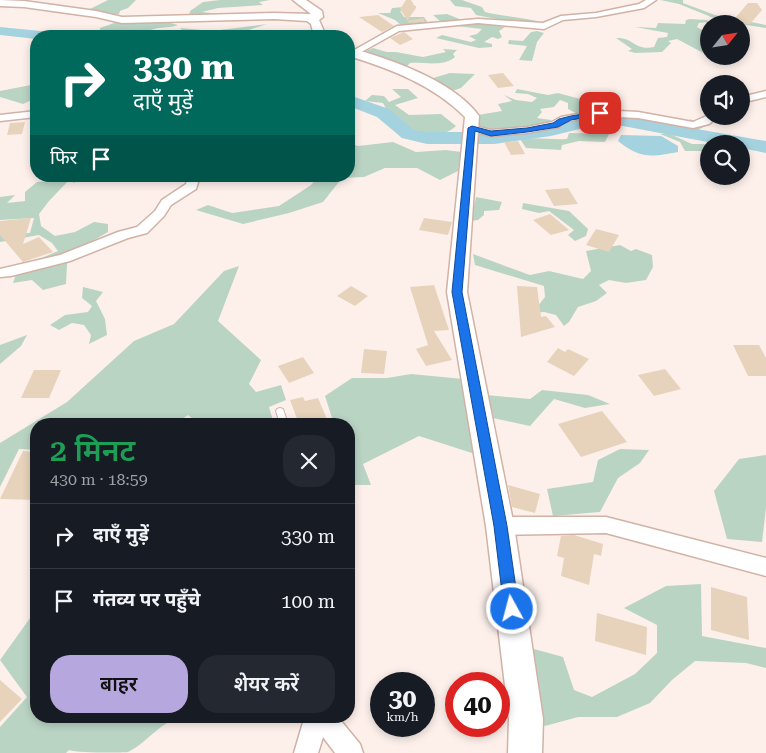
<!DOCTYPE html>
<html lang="hi">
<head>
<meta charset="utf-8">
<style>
	body { margin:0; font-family:"Roboto Serif","Noto Sans Devanagari",serif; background:#242831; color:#f1f3f6; height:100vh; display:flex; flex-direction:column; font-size:19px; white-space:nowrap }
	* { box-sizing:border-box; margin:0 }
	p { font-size:16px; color:#9ea1a6 }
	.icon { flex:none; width:28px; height:28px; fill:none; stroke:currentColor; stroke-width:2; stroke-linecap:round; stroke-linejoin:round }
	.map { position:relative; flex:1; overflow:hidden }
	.details { position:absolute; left:30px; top:418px; width:325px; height:305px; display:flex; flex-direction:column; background:#171b24; border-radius:20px; box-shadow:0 2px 8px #0003 }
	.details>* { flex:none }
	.hud { position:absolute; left:30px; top:30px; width:325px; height:152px; border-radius:20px; box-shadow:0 2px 8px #0003; background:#00695c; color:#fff; overflow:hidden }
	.needle { width:32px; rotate:60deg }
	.fabs { position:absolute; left:700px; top:15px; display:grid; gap:10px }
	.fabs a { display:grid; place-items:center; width:50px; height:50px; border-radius:50%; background:#171b24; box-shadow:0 2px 8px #0003; font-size:25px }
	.speed { position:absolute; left:370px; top:672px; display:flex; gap:10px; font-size:25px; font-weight:700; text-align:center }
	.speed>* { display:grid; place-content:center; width:65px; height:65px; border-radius:50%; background:#171b24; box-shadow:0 2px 8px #0003; line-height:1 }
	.speed small { font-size:12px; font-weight:400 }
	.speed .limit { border:8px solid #d22; background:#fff; color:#111 }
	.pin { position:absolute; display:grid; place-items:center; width:42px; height:42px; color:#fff; margin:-21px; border-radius:10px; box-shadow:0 2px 8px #0006 }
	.me { position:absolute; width:55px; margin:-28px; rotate:353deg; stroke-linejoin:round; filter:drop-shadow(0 0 4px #0008) }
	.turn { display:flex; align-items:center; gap:18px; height:105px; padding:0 20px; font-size:22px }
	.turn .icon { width:65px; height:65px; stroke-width:2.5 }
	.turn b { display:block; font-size:35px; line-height:42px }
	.then { display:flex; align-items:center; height:48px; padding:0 20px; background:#0003; gap:10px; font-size:19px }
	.round { display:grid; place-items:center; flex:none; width:52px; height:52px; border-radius:20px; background:#242831 }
	.summary { display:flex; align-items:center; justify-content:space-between; height:85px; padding:0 20px }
	h1 { font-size:30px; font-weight:600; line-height:38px; color:#1e9e55 }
	.action { display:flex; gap:10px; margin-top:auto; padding:10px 20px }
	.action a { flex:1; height:58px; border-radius:20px; background:#b6a7df; color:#111; font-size:20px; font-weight:600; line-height:58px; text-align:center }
	.action a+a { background:#242831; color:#f1f3f6 }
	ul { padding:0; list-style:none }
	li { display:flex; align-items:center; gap:15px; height:65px; padding:0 20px; border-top:1px solid #363941 }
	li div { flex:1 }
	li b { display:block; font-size:19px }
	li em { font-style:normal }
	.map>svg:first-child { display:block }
	.green { fill:#bad4c4 }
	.water { fill:#a4d2df }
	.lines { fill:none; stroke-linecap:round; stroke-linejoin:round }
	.river { fill:#a4d2df; fill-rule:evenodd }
	.building { fill:#e7d3bb }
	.lane-casing { stroke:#d1b2a6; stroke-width:2 }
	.street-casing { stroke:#d1b2a6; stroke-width:3 }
	.secondary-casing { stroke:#d1b2a6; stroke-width:3 }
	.lane { fill:#fff; fill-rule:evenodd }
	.street { fill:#fff; fill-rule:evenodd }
	.secondary { fill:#fff; fill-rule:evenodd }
	.route { fill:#1a73e8; stroke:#114b97 }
</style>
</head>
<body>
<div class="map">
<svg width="766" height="753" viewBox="0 0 766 753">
	<rect width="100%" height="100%" fill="#fdf0eb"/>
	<g class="green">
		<polygon points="108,0 136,0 128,8 120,11 119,14 109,15 90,9"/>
		<polygon points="220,0 270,0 259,2 263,5 218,8 202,12 220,14 219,16 189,16 190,11 203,2"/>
		<path d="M450,0h12l20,7 3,5c20,5 40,5 60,11l-20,1 -24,-4 -25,-5 -5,-7 -16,-2z"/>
		<polygon points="660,0 683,0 683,3 715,15 766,25 766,28 721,21 679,4"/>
		<polygon points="416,6 415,9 400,11 404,17 424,17 428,23 401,25 395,20 378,13 390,13 392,8"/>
		<polygon points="447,14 462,20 480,20 486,24 505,27 499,31 502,37 498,39 492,37 484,42 492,44 492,47 479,48 436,38 442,35 471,42 476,40 469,36 477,34 482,29 456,26 452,21 441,22 433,15"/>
		<path d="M690,19l17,1 1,2 -9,1 -2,4 12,7v22l-32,-17 -9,2 3,2 -9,9 -27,1 -7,-2 4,-2 -16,-11c18,-1 18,13 38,9l4,-9 9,-1 1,-4 -33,-6 21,1 2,-5 27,1 1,-4z"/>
		<path d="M159,20l19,5c-11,4 -19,1 -30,6l16,5h-55l-13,-3 22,-1 -18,-2v-2l17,-6z"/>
		<polygon points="267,24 230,36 172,36 184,32 180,28 212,31"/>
		<polygon points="537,31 544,33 537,42 532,61 519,60 527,46 508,44 509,40 523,41 531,32"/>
		<path d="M373,48l14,4h9l27,5 23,-5 -3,-3 14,1 -4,4 2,3c-11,10 -31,5 -45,6l-6,6 -43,-16z"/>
		<polygon points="450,73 475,74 461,88 449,92 430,79"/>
		<polygon points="36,84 36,98 23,104 0,97 0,91"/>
		<path d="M392,89h16l10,9 -23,7 14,10 32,-1 15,12c-16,16 -49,7 -65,-9 -3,-3 -5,-9 -8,-14l-18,-2 7,-6 12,1 5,6 12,-5z"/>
		<path d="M517,89l31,6 10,-2 26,7c9,13 45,14 61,15v-3l45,10v-3l16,7 -11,5 -28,-8 -8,1 -30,-6h-44l-17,-9v-6l-8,-3 -6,7 -14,2 2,3 -5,6 14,2 -1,4 -48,10h-20l-5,-5 1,-14 24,-4 -4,-7 14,-3 -8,-6 12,5 16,2 5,-4 -9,-4 -13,-1z"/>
		<path d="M569,133l40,1 -4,8 -26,-1 -17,4 -1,5 -35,-2 -6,-9c16,-2 31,1 47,0z"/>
		<polygon points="660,134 670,134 692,144 722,144 709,144 709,151 685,151 680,142"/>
		<polygon points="393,142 416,152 446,150 461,152 458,171 440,180 417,168 385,168 364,177 342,178 323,202 289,213 243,224 196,210 208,205 232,213 279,206 311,185 319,176 349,176 349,143 358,146"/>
		<polygon points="51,176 81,177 74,183 70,179 49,201 39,214 41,226 55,236 75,232 94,222 108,224 108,232 80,248 67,264 66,284 43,290 32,280 13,283 18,268 58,251 52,243 39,235 0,242 0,235 30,233 34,218 0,220 0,197 15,195 7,203 25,201 25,192 37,182 47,181"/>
		<polygon points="476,197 502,202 499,210 484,211 484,215 478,220 471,221"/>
		<polygon points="523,203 569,211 588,229 586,236 575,241 568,235 574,230 549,211 539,213 522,209"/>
		<polygon points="620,245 631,251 636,249 652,255 653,267 646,280 626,283 609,280 599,285 607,293 596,301 578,307 569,322 564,326 556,315 544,312 526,314 537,307 545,297 544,286 475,265 473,254 530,275 549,271 583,279 591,271 586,251"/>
		<polygon points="239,266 218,321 261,360 249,384 256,392 281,385 286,400 269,407 274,424 198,424 188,415 175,424 171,424 166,419 158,424 152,424 148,419 137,424 36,424 36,450 19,449 0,487 0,443 67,402 134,341 174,324 224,271"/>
		<polygon points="83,287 103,292 96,301 105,319 107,335 89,344 91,335 84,325 72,323 59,330 50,325 65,315 88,312 92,306 82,298"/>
		<polygon points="27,335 21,346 0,364 0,345"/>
		<polygon points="411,374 463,379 475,454 419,436 363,464 371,485 349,485 349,424 334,424 325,396 352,378 387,378"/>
		<polygon points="542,390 588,395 610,404 585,408 554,399 530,426 493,418 486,395 530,399"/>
		<polygon points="620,449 649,450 640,463 618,478 600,512 553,516 547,489 593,482 598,460"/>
		<polygon points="766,455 766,508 762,542 727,539 714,491 739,459"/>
		<polygon points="701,584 702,636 766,648 766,668 746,663 695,661 672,680 650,703 617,717 578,717 545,726 510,682 534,649 563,657 574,690 592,697 635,674 657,653 657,625 624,608 666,586"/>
		<path d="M33,614h3v102h144c-21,8 -35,28 -52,36 -9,1 -50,1 -59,-2l-3,3h-66v-26l27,-30 -27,-37z"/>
	</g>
	<path class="water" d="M621,135l40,1 17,10v6c-27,5 -38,7 -60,-11z"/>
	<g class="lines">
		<g class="river">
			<polygon points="0,27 51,32 56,33 58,36 36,36 36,39 0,35"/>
			<polygon points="349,95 389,109 414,130 427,132 494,132 551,126 592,116 623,116 766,141 766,153 741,148 741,144 718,144 623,126 592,126 551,136 494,144 427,144 402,138 377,117 349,106"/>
		</g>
	</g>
	<g class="building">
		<polygon points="406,0 411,0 416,8 407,21 423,18 425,22 409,23 400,9"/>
		<polygon points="748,3 757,3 762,10 750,24 730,24"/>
		<polygon points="378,15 394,26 382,32 359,17"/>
		<polygon points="404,32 413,39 400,45 390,38"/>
		<polygon points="503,73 514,86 498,88 488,75"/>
		<polygon points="25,122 22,134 7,135 10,123"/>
		<polygon points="518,141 525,154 511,155 504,142"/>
		<polygon points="568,188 578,204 554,206 545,190"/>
		<polygon points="550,214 569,230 551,235 533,220"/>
		<polygon points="31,218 23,244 39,237 53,252 23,262 0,235 0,221"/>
		<polygon points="424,218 452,222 448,235 419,230"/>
		<polygon points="596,229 619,235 609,252 586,245"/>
		<polygon points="434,285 449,330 434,331 452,360 426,366 416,349 428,345 410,287"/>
		<polygon points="351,286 368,296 355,306 337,296"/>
		<polygon points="517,286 537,287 541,317 546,316 555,327 521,337"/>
		<polygon points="733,345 759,345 766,358 766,376 748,376"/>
		<polygon points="558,348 565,352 568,349 589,359 574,376 547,362"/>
		<polygon points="364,349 387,351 384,374 361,373"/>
		<polygon points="303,357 314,373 289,383 278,366"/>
		<polygon points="665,369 681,389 654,396 638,375"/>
		<polygon points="34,370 61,370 49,398 21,398"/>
		<polygon points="303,397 305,401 318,398 329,424 299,424 290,400"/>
		<polygon points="602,411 627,442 581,457 558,424"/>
		<polygon points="23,451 36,452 36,500 0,499"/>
		<polygon points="508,485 540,494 535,513 512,507"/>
		<polygon points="574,535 603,544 601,556 594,554 589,585 561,576 564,558 557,556 561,536"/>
		<polygon points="711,587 747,597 749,640 711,630"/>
		<polygon points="597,613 647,627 646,655 595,641"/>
		<polygon points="0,680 22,699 0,722"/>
	</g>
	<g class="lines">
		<g class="lane-casing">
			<polygon id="lane" points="280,408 283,409 288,424 280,424 276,411 277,409"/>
		</g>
		<g class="street-casing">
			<g id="street">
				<polygon points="646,0 656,0 644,8 596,17 563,20 544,29 478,23 399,31 356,55 349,53 397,26 478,19 543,23 561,16 596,13 639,4"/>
				<polygon points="766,91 766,97 741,103 741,97"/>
				<polygon points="600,110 638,112 693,122 709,115 719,116 709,124 693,128 638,118 600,116 564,122 559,127 527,133 491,136 467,130 466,128 471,125 491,130 527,127 552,122 561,117"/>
				<polygon points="36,111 36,117 0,121 0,115"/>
				<polygon points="188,176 200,176 196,189 171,205 164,216 147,233 128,238 70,261 11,276 0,277 0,269 60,255 118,232 137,227 155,211 162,200 186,184"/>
				<polygon points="500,517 606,517 766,558 766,576 606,533 500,535 493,532 490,526 493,520"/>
				<polygon points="309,716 337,716 360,744 363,753 335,753 323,737 318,753 294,753 304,719"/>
			</g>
		</g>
		<g class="secondary-casing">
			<g id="secondary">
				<polygon points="0,0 24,1 96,11 122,17 274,13 311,14 293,0 306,0 322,11 323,17 319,20 326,36 314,36 311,24 307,21 274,19 122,23 96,17 24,7 0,6"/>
				<path d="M349,48c40,10 105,33 130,68l-12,176 47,234 29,193 -1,34h-34l1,-34 -23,-193 -39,-234 18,-175c-32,-32 -74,-48 -116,-61z"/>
			</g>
		</g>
		<use href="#lane" class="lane"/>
		<use href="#street" class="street"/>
		<use href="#secondary" class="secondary"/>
	</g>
	<polygon class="route" points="600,111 602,112 602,115 571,120 558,127 527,132 491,136 475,131 462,292 507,526 519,609 517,614 512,616 506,614 504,609 494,526 452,292 468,128 472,126 491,131 527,128 553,123 559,119 571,116"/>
</svg>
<div class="fabs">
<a><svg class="needle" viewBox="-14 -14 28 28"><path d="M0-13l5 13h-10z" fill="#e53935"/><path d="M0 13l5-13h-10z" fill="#9ea1a6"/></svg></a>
<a><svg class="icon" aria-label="sound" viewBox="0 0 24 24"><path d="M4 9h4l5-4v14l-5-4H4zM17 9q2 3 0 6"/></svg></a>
<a><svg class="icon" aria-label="search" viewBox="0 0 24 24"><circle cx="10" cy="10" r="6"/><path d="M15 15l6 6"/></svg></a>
</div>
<div class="speed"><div>30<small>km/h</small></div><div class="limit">40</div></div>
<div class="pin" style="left:600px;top:113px;background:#d93025"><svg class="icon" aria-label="arrive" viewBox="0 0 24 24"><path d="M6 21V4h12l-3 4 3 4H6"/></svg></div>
<svg class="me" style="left:512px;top:609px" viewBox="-20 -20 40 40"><circle r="17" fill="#1a73e8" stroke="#fff" stroke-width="3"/><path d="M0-11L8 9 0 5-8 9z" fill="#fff"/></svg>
<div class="hud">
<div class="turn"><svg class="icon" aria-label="right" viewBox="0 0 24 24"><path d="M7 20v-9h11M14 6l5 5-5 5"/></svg><div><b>330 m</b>दाएँ मुड़ें</div></div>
<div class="then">फिर<svg class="icon" aria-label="arrive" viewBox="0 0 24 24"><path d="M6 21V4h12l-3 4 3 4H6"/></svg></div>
</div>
<section class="details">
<div class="summary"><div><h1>2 मिनट</h1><p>430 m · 18:59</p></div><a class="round"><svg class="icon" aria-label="close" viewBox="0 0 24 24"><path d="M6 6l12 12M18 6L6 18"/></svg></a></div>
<ul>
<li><svg class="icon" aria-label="right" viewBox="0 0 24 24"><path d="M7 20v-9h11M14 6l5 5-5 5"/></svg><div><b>दाएँ मुड़ें</b></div><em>330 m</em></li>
<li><svg class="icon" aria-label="arrive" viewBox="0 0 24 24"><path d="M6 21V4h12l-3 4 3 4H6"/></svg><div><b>गंतव्य पर पहुँचे</b></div><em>100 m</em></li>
</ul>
<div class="action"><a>बाहर</a><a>शेयर करें</a></div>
</section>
</div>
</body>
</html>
